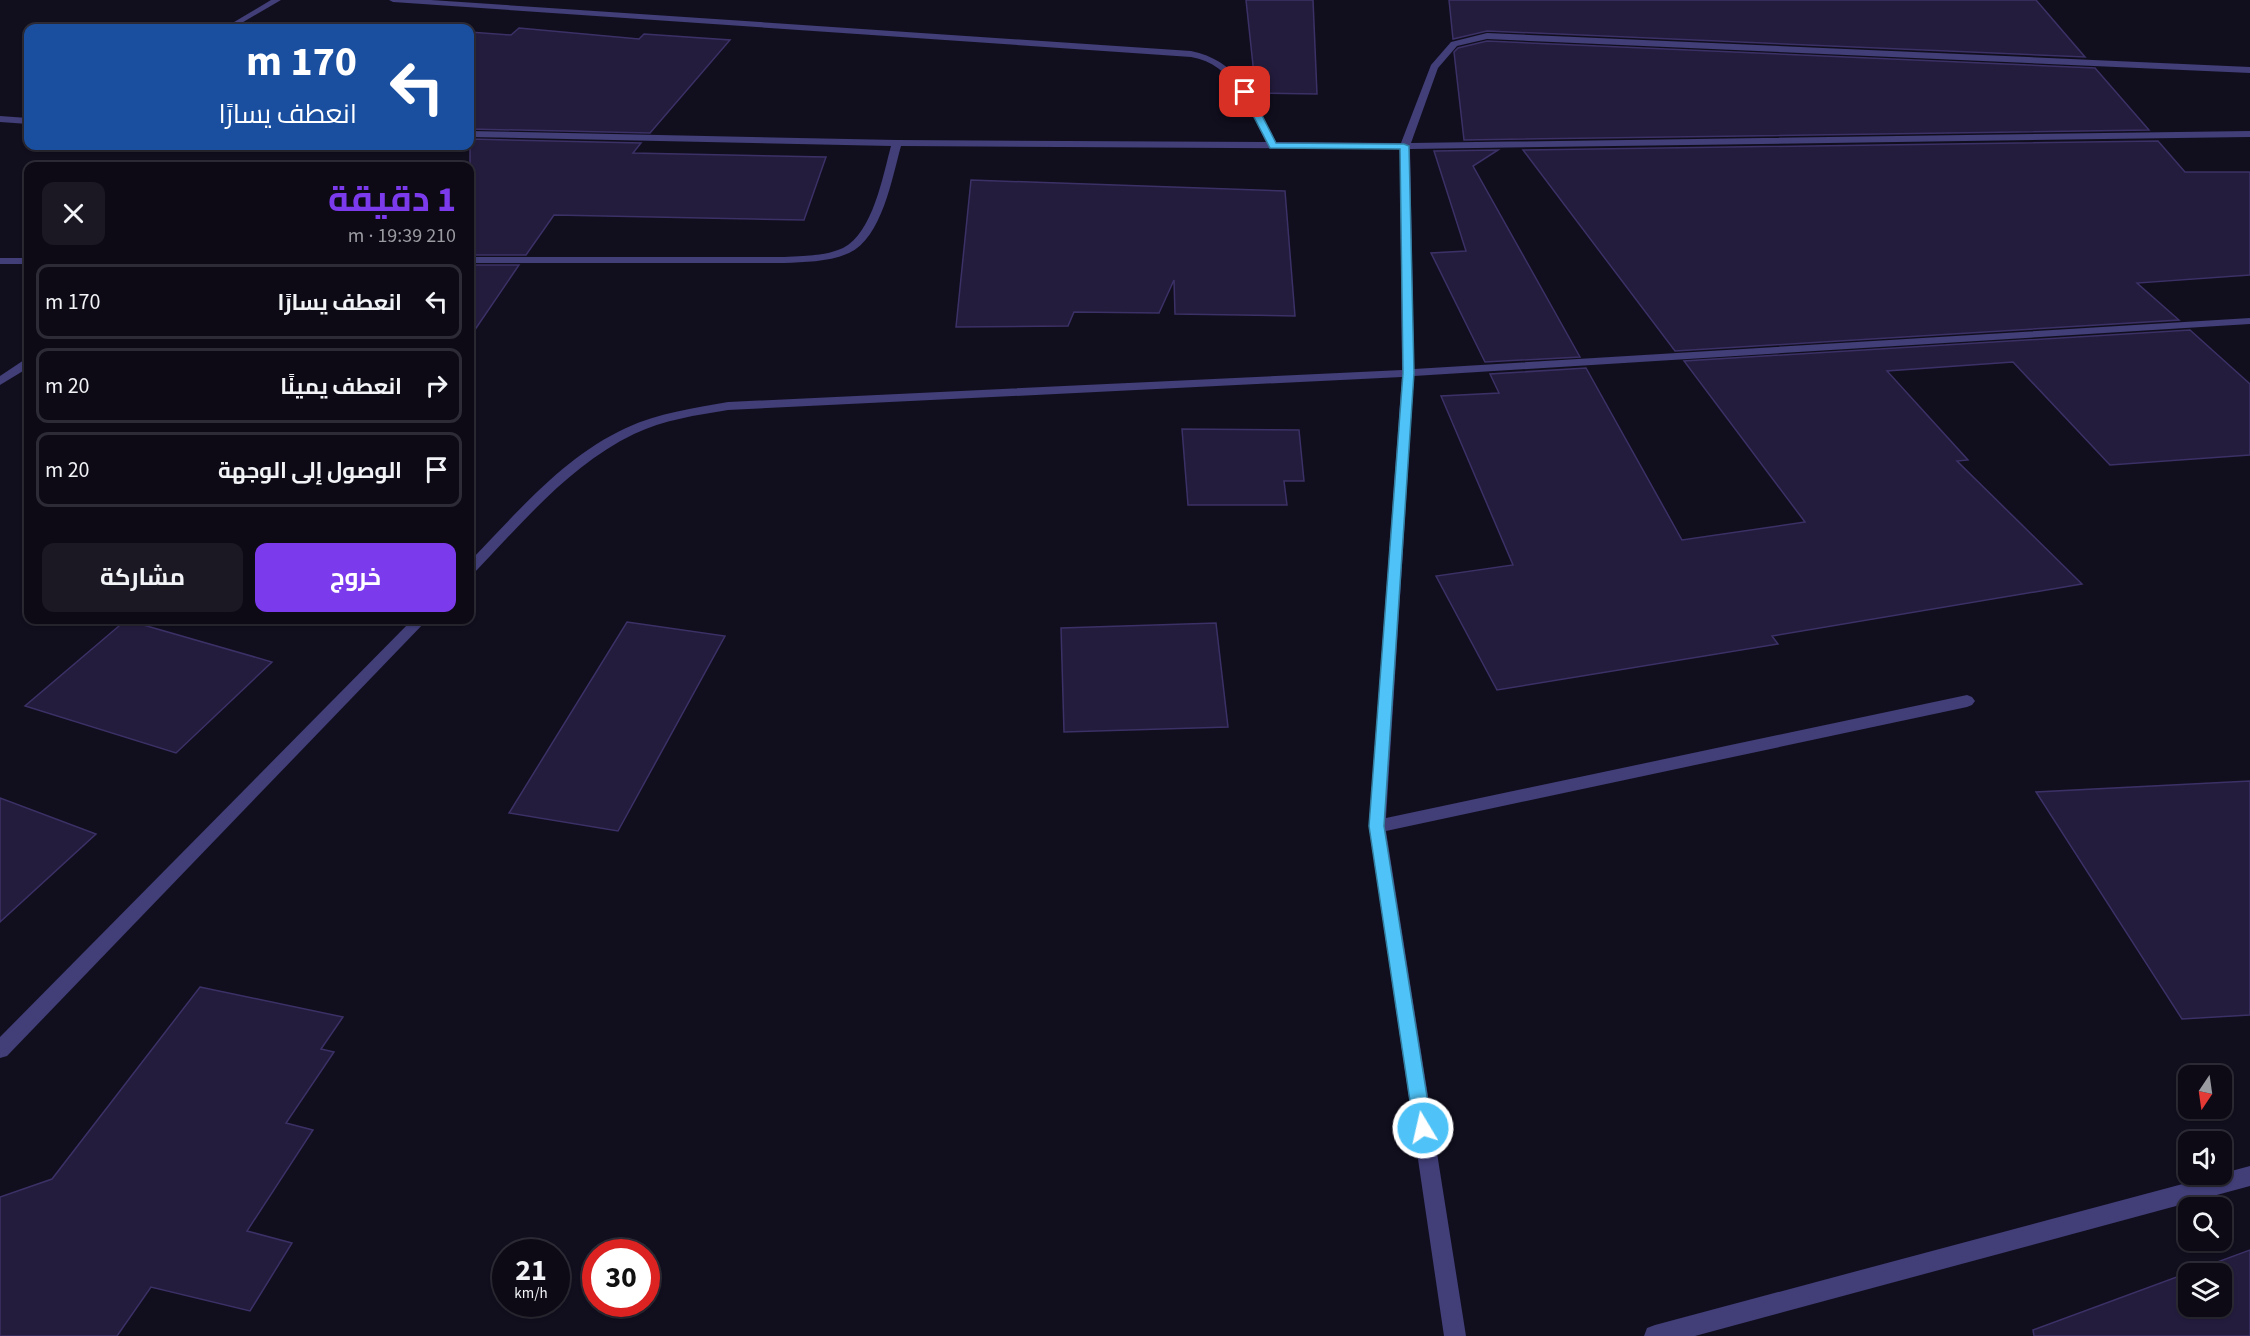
<!DOCTYPE html>
<html lang="ar">
<head>
<meta charset="utf-8">
<style>
	body { margin:0; font-family:"Source Sans 3",Cairo,sans-serif; background:#1b1823; color:#f1f3f6; direction:rtl; height:100vh; display:flex; flex-direction:column; font-size:22px; white-space:nowrap }
	* { box-sizing:border-box; margin:0 }
	p { font-size:20px; color:#9a9aa1 }
	.icon { flex:none; width:33px; height:33px; fill:none; stroke:currentColor; stroke-width:2; stroke-linecap:round; stroke-linejoin:round }
	.map { position:relative; flex:1; overflow:hidden; direction:ltr }
	.sheet { position:absolute; left:24px; top:162px; width:450px; height:462px; display:flex; flex-direction:column; background:#0d0a16; border-radius:12px; box-shadow:0 2px 4px #0004,0 0 0 2px #2d2b35; direction:rtl }
	.sheet>* { flex:none }
	.top-card { position:absolute; left:24px; top:24px; width:450px; height:126px; border-radius:12px; box-shadow:0 2px 4px #0004,0 0 0 2px #2d2b35; direction:rtl; background:#1a4fa0; color:#fff; overflow:hidden }
	.needle { width:39px; rotate:193deg }
	.fabs { position:absolute; left:2178px; top:1065px; display:grid; gap:12px }
	.fabs a { display:grid; place-items:center; width:54px; height:54px; border-radius:12px; background:#0d0a16; box-shadow:0 2px 4px #0004,0 0 0 2px #2d2b35; font-size:30px }
	.speed { position:absolute; left:492px; top:1239px; display:flex; gap:12px; font-size:30px; font-weight:700; text-align:center }
	.speed>* { display:grid; place-content:center; width:78px; height:78px; border-radius:50%; background:#0d0a16; box-shadow:0 2px 4px #0004,0 0 0 2px #2d2b35; line-height:1 }
	.speed small { font-size:15px; font-weight:400 }
	.speed .limit { border:9px solid #d22; background:#fff; color:#111 }
	.pin { position:absolute; display:grid; place-items:center; width:51px; height:51px; color:#fff; margin:-26px; border-radius:12px; box-shadow:0 3px 9px #0006 }
	.me { position:absolute; width:66px; margin:-33px; rotate:351deg; stroke-linejoin:round; filter:drop-shadow(0 0 4px #0008) }
	.turn { display:flex; align-items:center; gap:21px; height:126px; padding:0 18px; font-size:27px }
	.turn .icon { width:78px; height:78px; stroke-width:2.5 }
	.turn b { display:block; font-size:42px; line-height:51px }
	.round { display:grid; place-items:center; flex:none; width:63px; height:63px; border-radius:12px; background:#1b1823 }
	.summary { display:flex; align-items:center; justify-content:space-between; height:102px; padding:0 18px }
	h1 { font-size:36px; font-weight:700; line-height:45px; color:#7c3aed }
	.primary-button { display:flex; gap:12px; margin-top:auto; padding:12px 18px }
	.primary-button a { flex:1; height:69px; border-radius:12px; background:#7c3aed; color:#fff; font-size:24px; font-weight:700; line-height:69px; text-align:center }
	.primary-button a+a { background:#1b1823; color:#f1f3f6 }
	ul { padding:0; list-style:none }
	li { display:flex; align-items:center; gap:18px; height:75px; margin:0 12px 9px; padding:0 6px; border:3px solid #2d2b35; border-radius:12px }
	li div { flex:1 }
	li b { display:block; font-size:22px }
	li em { font-style:normal }
	.map>svg:first-child { display:block }
	.building { fill:#241c3d; stroke:#3c3166; stroke-width:1.5; fill-rule:evenodd }
	.lines { fill:none; stroke-linecap:round; stroke-linejoin:round }
	.minor { fill:#413e78; fill-rule:evenodd }
	.route { fill:#4fc3f7; stroke:#337fa1; stroke-width:1.5 }
</style>
</head>
<body>
<div class="map">
<svg width="2250" height="1336" viewBox="0 0 2250 1336">
	<rect width="100%" height="100%" fill="#110e1e"/>
	<g class="building">
		<polygon points="1246,0 1313,0 1317,94 1256,93"/>
		<polygon points="1449,0 2036,0 2085,57 1487,31 1453,39"/>
		<polygon points="519,28 639,39 644,34 730,40 650,133 470,129 470,32 511,35"/>
		<polygon points="1487,41 2095,68 2149,130 1464,140 1454,52 1458,48"/>
		<polygon points="470,139 641,143 633,153 826,157 804,220 554,215 526,255 470,255"/>
		<polygon points="2158,141 2185,172 2250,172 2250,275 2137,283 2179,320 1675,351 1523,150"/>
		<polygon points="1498,150 1473,166 1580,357 1485,362 1431,253 1466,251 1434,151"/>
		<polygon points="971,180 1285,191 1295,316 1175,314 1174,280 1159,313 1074,312 1068,326 956,327"/>
		<polygon points="470,265 519,265 470,337"/>
		<polygon points="2190,330 2250,384 2250,455 2110,465 2013,362 1887,371 1968,460 1957,461 2082,584 1772,636 1778,644 1497,690 1436,576 1513,565 1441,396 1499,393 1490,374 1586,368 1682,540 1805,522 1684,361"/>
		<polygon points="1182,429 1299,430 1304,481 1284,481 1287,505 1188,505"/>
		<polygon points="126,620 272,662 176,753 25,706"/>
		<polygon points="627,622 725,636 618,831 509,813"/>
		<polygon points="1216,623 1228,727 1064,732 1061,628"/>
		<polygon points="2250,781 2250,1015 2182,1019 2036,792"/>
		<polygon points="0,798 96,834 0,922"/>
		<polygon points="200,987 343,1017 321,1049 334,1052 286,1123 313,1130 247,1231 292,1243 250,1311 151,1287 117,1336 0,1336 0,1197 52,1179"/>
		<path d="M2250,1250v86h-216l-1,-6zM2188,1274h34v32h-34z"/>
	</g>
	<g class="lines">
		<g class="minor">
			<polygon points="271,0 281,0 233,28 224,28"/>
			<path d="M389,0h42l760,51c48,9 65,52 85,91l125,1 30,-78 20,-23 36,-9 763,34v6l-763,-34 -30,7 -19,22 -27,75 839,-12v6l-840,12 4,220 836,-51v6l-836,52 -28,442 581,-123 5,2 3,4 -3,4 -5,2 -581,124 80,505h-22l-75,-510 33,-449 -674,33c-31,5 -65,10 -94,24 -64,31 -111,88 -159,138l-5,2v-13c47,-48 93,-104 156,-133 32,-15 68,-20 102,-26l674,-32 -2,-221 -499,-3c-9,32 -19,92 -52,107 -20,9 -44,9 -65,10h-314v-6h314c19,-1 42,-1 59,-9 30,-15 40,-73 48,-102l-421,-9v-6l427,9 369,2c-17,-34 -32,-78 -75,-85l-798,-55z"/>
			<polygon points="0,116 28,118 28,124 0,122"/>
			<rect x="0" y="258" width="28" height="6"/>
			<polygon points="24,360 28,360 28,368 0,385 0,376"/>
			<polygon points="412,620 427,620 7,1056 0,1058 0,1037"/>
			<polygon points="2250,1166 2250,1186 1695,1336 1644,1336 1647,1328 1655,1325"/>
		</g>
	</g>
	<polygon class="route" points="1245,90 1250,92 1276,143 1404,144 1409,146 1414,373 1384,826 1432,1128 1430,1133 1423,1136 1417,1133 1414,1128 1369,826 1403,373 1400,149 1270,148 1241,92"/>
</svg>
<div class="fabs">
<a><svg class="needle" viewBox="-14 -14 28 28"><path d="M0-13l5 13h-10z" fill="#e53935"/><path d="M0 13l5-13h-10z" fill="#9a9aa1"/></svg></a>
<a><svg class="icon" aria-label="sound" viewBox="0 0 24 24"><path d="M4 9h4l5-4v14l-5-4H4zM17 9q2 3 0 6"/></svg></a>
<a><svg class="icon" aria-label="search" viewBox="0 0 24 24"><circle cx="10" cy="10" r="6"/><path d="M15 15l6 6"/></svg></a>
<a><svg class="icon" aria-label="layers" viewBox="0 0 24 24"><path d="M12 4l9 5-9 5-9-5zM3 14l9 5 9-5"/></svg></a>
</div>
<div class="speed"><div>21<small>km/h</small></div><div class="limit">30</div></div>
<div class="pin" style="left:1245px;top:92px;background:#d93025"><svg class="icon" aria-label="arrive" viewBox="0 0 24 24"><path d="M6 21V4h12l-3 4 3 4H6"/></svg></div>
<svg class="me" style="left:1423px;top:1128px" viewBox="-20 -20 40 40"><circle r="17" fill="#4fc3f7" stroke="#fff" stroke-width="3"/><path d="M0-11L8 9 0 5-8 9z" fill="#fff"/></svg>
<div class="top-card">
<div class="turn"><svg class="icon" aria-label="left" viewBox="0 0 24 24"><path d="M17 20v-9H6M10 6l-5 5 5 5"/></svg><div><b>170 m</b>انعطف يسارًا</div></div>
</div>
<section class="sheet">
<div class="summary"><div><h1>1 دقيقة</h1><p>210 m · 19:39</p></div><a class="round"><svg class="icon" aria-label="close" viewBox="0 0 24 24"><path d="M6 6l12 12M18 6L6 18"/></svg></a></div>
<ul>
<li><svg class="icon" aria-label="left" viewBox="0 0 24 24"><path d="M17 20v-9H6M10 6l-5 5 5 5"/></svg><div><b>انعطف يسارًا</b></div><em>170 m</em></li>
<li><svg class="icon" aria-label="right" viewBox="0 0 24 24"><path d="M7 20v-9h11M14 6l5 5-5 5"/></svg><div><b>انعطف يمينًا</b></div><em>20 m</em></li>
<li><svg class="icon" aria-label="arrive" viewBox="0 0 24 24"><path d="M6 21V4h12l-3 4 3 4H6"/></svg><div><b>الوصول إلى الوجهة</b></div><em>20 m</em></li>
</ul>
<div class="primary-button"><a>خروج</a><a>مشاركة</a></div>
</section>
</div>
</body>
</html>
